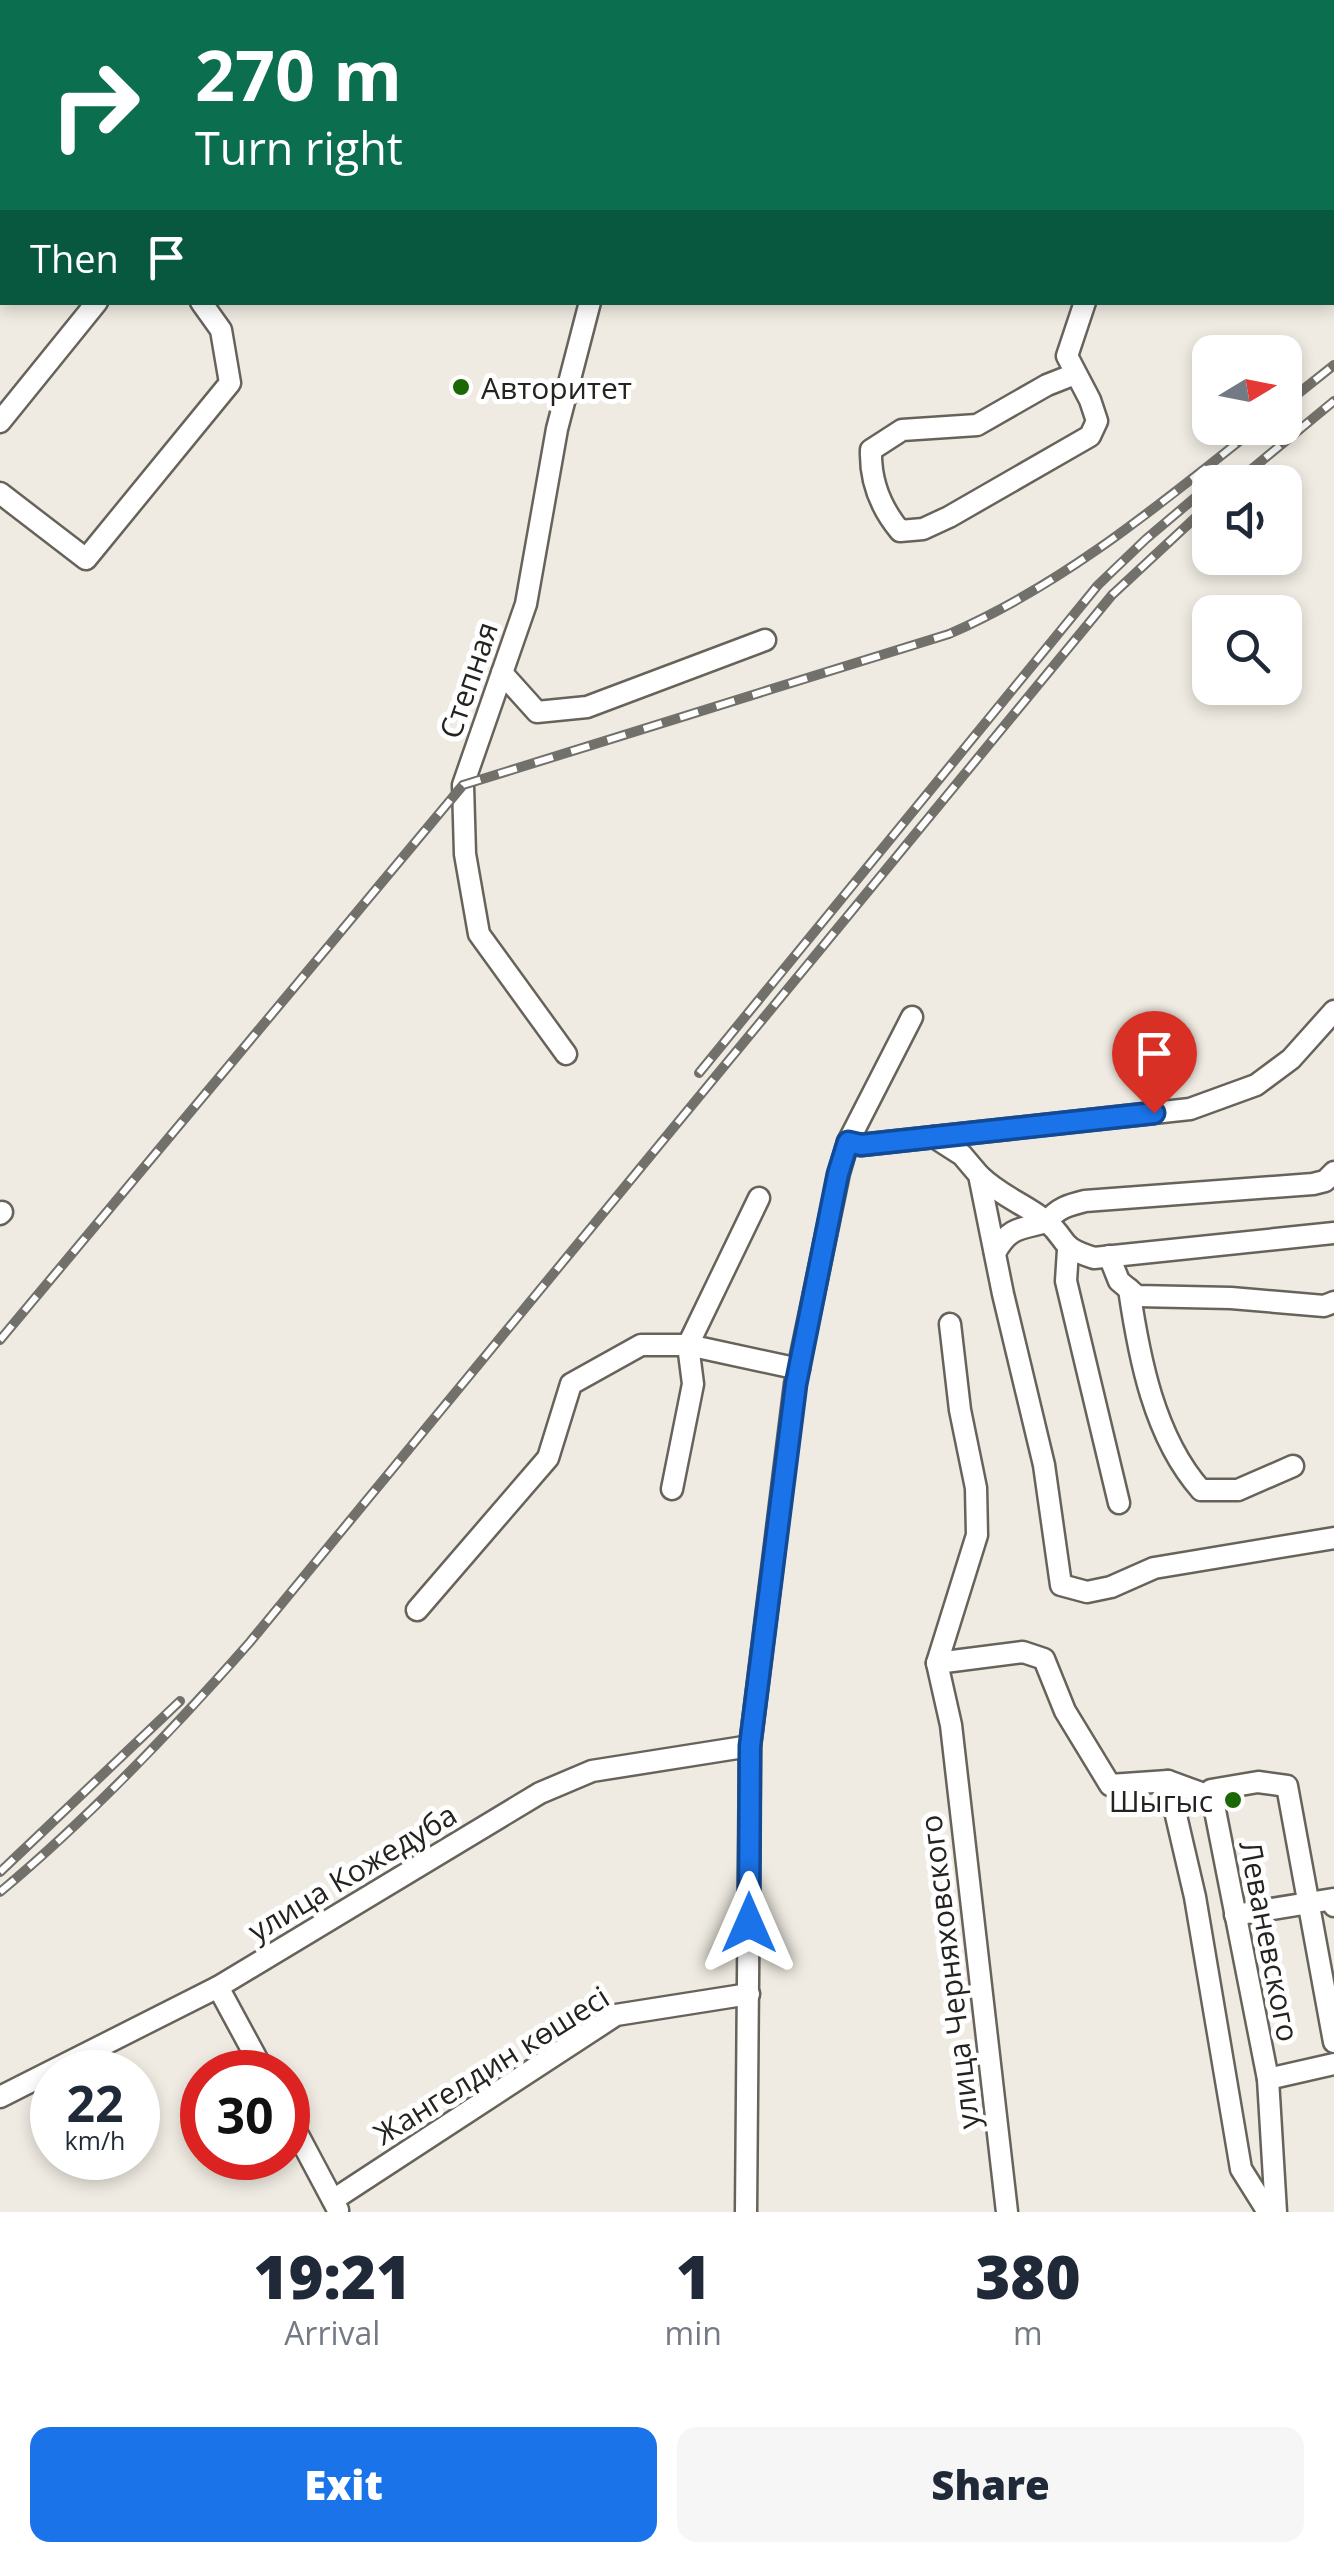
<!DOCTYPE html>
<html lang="en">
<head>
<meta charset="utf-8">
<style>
	body { margin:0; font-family:"Open Sans",sans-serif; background:#f6f6f7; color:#1f2937; height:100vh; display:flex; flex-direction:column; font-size:38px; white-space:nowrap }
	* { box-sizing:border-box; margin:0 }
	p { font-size:32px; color:#747a83 }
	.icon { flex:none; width:55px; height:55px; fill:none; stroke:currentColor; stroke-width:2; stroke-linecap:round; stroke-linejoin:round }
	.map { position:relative; height:2212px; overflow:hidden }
	.side { display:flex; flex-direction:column; background:#fff; flex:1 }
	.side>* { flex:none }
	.hud { position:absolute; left:0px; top:0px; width:1335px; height:305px; box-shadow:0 5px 15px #0003; background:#0b6e4f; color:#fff; overflow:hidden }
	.needle { width:65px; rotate:80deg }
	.controls { position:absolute; left:1192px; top:335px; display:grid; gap:20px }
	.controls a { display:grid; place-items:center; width:110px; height:110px; border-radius:20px; background:#fff; box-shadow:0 5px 15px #0003; font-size:50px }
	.speed { position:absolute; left:30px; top:2050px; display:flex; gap:20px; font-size:50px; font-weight:700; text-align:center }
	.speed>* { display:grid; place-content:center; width:130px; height:130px; border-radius:50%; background:#fff; box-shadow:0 5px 15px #0003; line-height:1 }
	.speed small { font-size:25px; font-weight:400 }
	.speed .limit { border:15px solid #d22; background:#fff; color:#111 }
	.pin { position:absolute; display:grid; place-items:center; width:85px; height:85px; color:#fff; margin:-102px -42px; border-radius:50% 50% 50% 0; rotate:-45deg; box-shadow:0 0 10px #0007 }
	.pin .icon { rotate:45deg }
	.me { position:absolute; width:110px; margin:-55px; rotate:0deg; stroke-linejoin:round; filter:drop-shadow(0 0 8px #0008) }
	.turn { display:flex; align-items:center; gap:35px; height:210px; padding:0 30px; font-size:45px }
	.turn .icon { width:130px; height:130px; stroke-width:2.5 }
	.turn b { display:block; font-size:70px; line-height:85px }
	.then { display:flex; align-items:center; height:95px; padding:0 30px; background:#0003; gap:20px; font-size:38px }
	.eta { display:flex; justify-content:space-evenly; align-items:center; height:170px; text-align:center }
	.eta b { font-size:60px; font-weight:800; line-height:70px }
	.button { display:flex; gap:20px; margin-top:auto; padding:20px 30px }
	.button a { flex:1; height:115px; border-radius:20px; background:#1a73e8; color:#fff; font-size:40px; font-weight:800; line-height:115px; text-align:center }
	.button a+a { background:#f6f6f7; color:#1f2937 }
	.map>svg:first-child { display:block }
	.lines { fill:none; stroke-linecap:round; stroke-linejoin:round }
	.minor-casing { stroke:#67635b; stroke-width:25 }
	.major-casing { stroke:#cbcac9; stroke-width:32 }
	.minor { stroke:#fff; stroke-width:20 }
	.major { stroke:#fad9c4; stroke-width:28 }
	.rail-casing { stroke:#72706a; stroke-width:10 }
	.rail { stroke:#fff; stroke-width:6; stroke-dasharray:19; stroke-linecap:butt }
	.route-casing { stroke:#114b97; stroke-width:25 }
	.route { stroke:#1a73e8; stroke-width:18 }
	.poi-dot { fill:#1c6804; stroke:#fff; stroke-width:4 }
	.labels { text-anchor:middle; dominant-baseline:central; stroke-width:10; stroke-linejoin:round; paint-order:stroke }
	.poi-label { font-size:30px; fill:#252320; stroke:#fff; text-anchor:start }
	.street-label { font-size:30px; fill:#252320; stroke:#fff }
</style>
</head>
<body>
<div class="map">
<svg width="1334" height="2212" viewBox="0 0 1334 2212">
	<rect width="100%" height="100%" fill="#efebe2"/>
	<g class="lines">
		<g class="minor-casing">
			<g id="minor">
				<polyline points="994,0 998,2"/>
				<polyline points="72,2 73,0"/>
				<polyline points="229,2 230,0"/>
				<polyline points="249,2 251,0"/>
				<polyline points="1332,85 1334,83"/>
				<polyline points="0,140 2,141"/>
				<polyline points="0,185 2,181"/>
				<path d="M1075,374l-28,11 -70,40 -75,5 -31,20c-1,30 10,58 29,81l23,-2 26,-12 141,-81 7,-15 -7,-21 -23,-44 18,-54"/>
				<polyline points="0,422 97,302"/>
				<polyline points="0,493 86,559 230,383 221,330 201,302"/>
				<polyline points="502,673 537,712 587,707 765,640"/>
				<polyline points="566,1054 479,934 465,854 463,785 526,604 557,429 590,302"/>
				<polyline points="934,1137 1190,1109 1256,1085 1291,1059 1334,1011"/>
				<polyline points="848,1142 861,1145 934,1137 962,1155 979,1175 1003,1294 1044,1465 1061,1585 1087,1592 1111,1587 1154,1568 1334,1538"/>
				<path d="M980,1176c22,21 45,28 66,45 24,20 10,25 48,37l240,-25"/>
				<polyline points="759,1198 688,1345 799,1369"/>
				<polyline points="0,1214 2,1212"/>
				<polyline points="1068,1250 1066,1281 1119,1503"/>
				<path d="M995,1253c14,-26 25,-24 52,-31 10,-14 22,-17 38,-21l228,-17 12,-3 9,-9"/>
				<polyline points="1109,1256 1119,1281 1137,1296 1231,1298 1324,1306 1334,1302"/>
				<path d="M1129,1289c10,68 25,148 72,201h37l55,-24"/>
				<polyline points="417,1610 548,1458 571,1384 641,1345 688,1345 693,1384 672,1489"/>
				<polyline points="937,1663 977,1535 976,1488 960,1410 950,1324"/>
				<polyline points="1168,1781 1212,1797"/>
				<polyline points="1235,1915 1333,1899 1334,1906"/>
				<polyline points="218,1987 264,2072"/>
				<polyline points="1268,2079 1334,2064"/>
				<polyline points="0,2097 218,1987 540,1793 592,1771 750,1746"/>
				<polyline points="288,2116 338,2210"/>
				<polyline points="333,2200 616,2015 749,1994"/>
				<polyline points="746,2212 750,1746 795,1384 839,1173 848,1142 912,1017"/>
				<polyline points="1007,2212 951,1725 937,1663 1023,1652 1044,1659 1065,1711 1110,1785 1168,1781 1195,1897 1241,2169 1268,2212"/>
				<polyline points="1276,2212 1268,2079 1211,1790 1258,1782 1287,1786 1334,2042"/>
			</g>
		</g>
		<g class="major-casing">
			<g id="major">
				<polyline points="648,0 655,2"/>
				<polyline points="830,0 837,2"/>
				<polyline points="1332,12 1334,11"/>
			</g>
		</g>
		<use href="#minor" class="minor"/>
		<use href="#major" class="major"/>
		<g class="rail-casing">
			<g id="rail">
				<polyline points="1285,404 1334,365"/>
				<polyline points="1236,482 1334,401"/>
				<polyline points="699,1073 1098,585 1146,539 1210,485"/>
				<path d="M0,1340l463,-555 486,-151c115,-50 210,-129 307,-206"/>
				<polyline points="0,1872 180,1701"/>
				<path d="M0,1892c91,-76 172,-161 250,-250l862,-1047 98,-91"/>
			</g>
		</g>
		<use href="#rail" class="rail"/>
	</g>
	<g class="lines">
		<g class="route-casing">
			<polyline id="route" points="749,1923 750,1746 796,1384 838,1174 848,1142 861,1145 1154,1113"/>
		</g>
		<use href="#route" class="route"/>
	</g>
	<g class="poi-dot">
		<circle cx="461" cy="387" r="10"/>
		<circle cx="1233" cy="1800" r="10"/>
	</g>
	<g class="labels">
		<g class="poi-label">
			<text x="481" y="387">Авторитет</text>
			<text x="1213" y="1800" text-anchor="end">Шыгыс</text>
		</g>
		<g class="street-label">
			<text transform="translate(468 680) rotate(-71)">Степная</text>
			<text transform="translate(352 1872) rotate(-31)">улица Кожедуба</text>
			<text transform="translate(1270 1941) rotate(79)">Леваневского</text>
			<text transform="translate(949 1972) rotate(-97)">улица Черняховского</text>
			<text transform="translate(491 2065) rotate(-32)">Жангелдин көшесі</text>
		</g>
	</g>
</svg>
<div class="controls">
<a><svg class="needle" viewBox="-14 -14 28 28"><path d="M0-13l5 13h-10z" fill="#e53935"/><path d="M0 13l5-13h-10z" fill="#747a83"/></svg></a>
<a><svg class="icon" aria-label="sound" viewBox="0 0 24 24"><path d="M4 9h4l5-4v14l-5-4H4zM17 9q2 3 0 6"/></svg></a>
<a><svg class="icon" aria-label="search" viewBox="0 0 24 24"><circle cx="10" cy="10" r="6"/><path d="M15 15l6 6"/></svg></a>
</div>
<div class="speed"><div>22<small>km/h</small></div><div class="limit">30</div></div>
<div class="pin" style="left:1154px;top:1113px;background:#d93025"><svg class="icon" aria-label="arrive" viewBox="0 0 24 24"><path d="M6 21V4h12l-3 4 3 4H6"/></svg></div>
<svg class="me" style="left:749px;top:1923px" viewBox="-20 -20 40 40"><path d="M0-17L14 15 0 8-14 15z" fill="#1a73e8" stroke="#fff" stroke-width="4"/></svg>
<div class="hud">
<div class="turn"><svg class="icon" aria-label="right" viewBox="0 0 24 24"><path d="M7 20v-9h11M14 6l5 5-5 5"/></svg><div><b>270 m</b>Turn right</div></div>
<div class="then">Then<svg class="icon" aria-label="arrive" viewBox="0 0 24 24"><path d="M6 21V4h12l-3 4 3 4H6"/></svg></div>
</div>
</div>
<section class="side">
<div class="eta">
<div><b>19:21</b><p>Arrival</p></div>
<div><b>1</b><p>min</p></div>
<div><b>380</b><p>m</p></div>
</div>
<div class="button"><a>Exit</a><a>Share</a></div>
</section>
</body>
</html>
